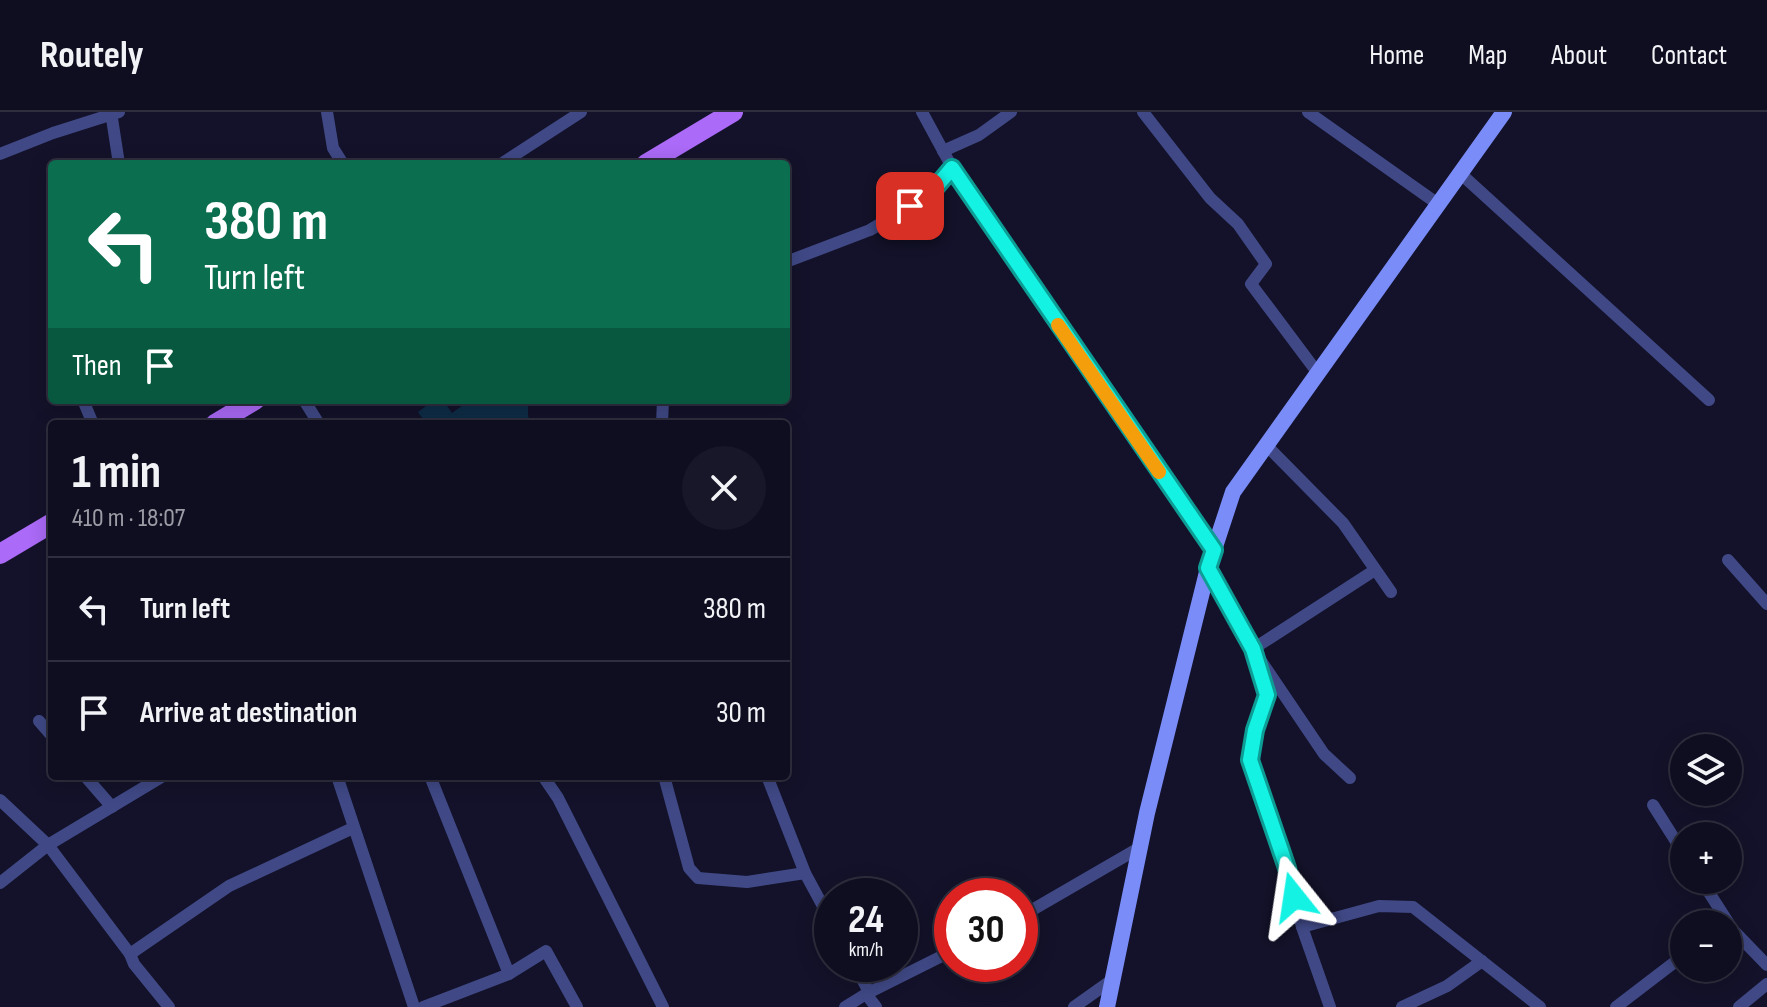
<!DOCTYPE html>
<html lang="en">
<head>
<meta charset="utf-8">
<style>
	body { margin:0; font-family:"Sofia Sans Condensed",sans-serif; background:#171729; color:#f1f3f6; height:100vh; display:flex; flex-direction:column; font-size:30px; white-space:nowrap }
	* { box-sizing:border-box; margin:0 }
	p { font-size:26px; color:#9b9ca5 }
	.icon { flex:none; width:44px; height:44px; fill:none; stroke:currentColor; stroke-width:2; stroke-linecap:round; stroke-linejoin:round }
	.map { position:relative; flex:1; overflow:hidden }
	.panel { position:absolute; left:48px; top:308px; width:742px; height:360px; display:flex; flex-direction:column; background:#0e0e20; border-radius:8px; box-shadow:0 4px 20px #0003,0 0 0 2px #2e2e3e }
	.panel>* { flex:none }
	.hud { position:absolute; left:48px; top:48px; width:742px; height:244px; border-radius:8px; box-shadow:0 4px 20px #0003,0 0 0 2px #2e2e3e; background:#0b6e4f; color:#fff; overflow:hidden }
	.tools { position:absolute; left:1670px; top:622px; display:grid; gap:16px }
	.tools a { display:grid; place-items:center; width:72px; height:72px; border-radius:50%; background:#0e0e20; box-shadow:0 4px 20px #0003,0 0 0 2px #2e2e3e; font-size:40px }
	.speed { position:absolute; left:814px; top:766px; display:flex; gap:16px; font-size:40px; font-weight:700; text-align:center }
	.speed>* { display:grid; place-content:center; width:104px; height:104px; border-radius:50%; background:#0e0e20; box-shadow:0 4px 20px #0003,0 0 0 2px #2e2e3e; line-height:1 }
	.speed small { font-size:20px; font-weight:400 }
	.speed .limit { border:12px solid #d22; background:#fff; color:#111 }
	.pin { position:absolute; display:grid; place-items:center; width:68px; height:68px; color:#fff; margin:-34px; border-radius:16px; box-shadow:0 4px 12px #0006 }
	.me { position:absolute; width:88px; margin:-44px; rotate:345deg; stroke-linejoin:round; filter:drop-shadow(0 0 6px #0008) }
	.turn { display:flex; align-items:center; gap:28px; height:168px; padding:0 24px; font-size:36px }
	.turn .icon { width:104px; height:104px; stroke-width:2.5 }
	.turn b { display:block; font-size:56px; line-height:68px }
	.then { display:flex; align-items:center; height:76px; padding:0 24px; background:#0003; gap:16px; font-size:30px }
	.round { display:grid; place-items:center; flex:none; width:84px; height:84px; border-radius:42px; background:#171729 }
	.summary { display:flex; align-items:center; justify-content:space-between; height:136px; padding:0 24px }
	h1 { font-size:48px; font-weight:700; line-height:60px }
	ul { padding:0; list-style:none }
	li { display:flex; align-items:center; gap:24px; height:104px; padding:0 24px; border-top:2px solid #2e2e3e }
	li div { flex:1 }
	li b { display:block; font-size:30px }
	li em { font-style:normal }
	header { display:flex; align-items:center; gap:48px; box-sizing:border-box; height:112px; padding:0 40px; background:#0e0e20; border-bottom:2px solid #2e2e3e }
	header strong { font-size:38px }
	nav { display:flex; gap:44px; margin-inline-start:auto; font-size:28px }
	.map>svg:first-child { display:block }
	.water { fill:#0e2d47 }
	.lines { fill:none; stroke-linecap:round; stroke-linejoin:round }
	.street { stroke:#404986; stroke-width:12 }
	.secondary { stroke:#7a8cf8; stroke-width:16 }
	.primary { stroke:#ab6af7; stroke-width:20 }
	.route-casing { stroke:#0d9d94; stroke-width:20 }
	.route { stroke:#14f2e3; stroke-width:14 }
	.slow { stroke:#f59e0b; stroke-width:14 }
</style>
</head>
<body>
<header>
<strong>Routely</strong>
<nav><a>Home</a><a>Map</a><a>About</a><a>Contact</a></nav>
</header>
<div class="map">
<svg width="1767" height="895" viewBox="0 0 1767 895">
	<rect width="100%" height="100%" fill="#13122a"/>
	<polygon class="water" points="434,288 443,288 452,301 470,288 528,288 528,304 532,312 423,312 425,310 418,300"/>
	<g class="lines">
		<g class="street">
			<polyline points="111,0 119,52"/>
			<polyline points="327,0 333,36 343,52"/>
			<polyline points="922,0 960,70 1214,438"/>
			<polyline points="1143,0 1210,86 1238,112 1266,152 1251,172 1317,260"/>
			<polyline points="1308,0 1438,92"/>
			<polyline points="943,39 979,23 1011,0"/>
			<polyline points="0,42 53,21 119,0"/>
			<polyline points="501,52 581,0"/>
			<polyline points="1461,62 1709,288"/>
			<polyline points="786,150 870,118 930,82 952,56"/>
			<polyline points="83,288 93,312"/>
			<polyline points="304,288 319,312"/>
			<polyline points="662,312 663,288"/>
			<polyline points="1266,333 1343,411 1391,480"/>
			<polyline points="1728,448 1767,492"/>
			<polyline points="1208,456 1253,537 1267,583 1255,618 1250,648 1287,756 1302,815 1330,895"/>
			<polyline points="39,609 52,624"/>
			<polyline points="85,664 112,695"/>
			<polyline points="337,664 414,895"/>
			<polyline points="430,664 509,862"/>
			<polyline points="543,664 558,686 663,895"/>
			<polyline points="664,664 689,756 698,766 747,770 805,761"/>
			<polyline points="767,664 805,761 832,811"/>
			<polyline points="1350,666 1324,642 1253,537 1375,458"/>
			<polyline points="0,688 48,733 130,842 134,852 169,895"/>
			<polyline points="1653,693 1684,742"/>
			<polyline points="1701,768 1733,818 1767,853"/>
			<polyline points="0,771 48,733 163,664"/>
			<polyline points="1020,805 1139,736"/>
			<polyline points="1302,815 1379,794 1413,795 1540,895"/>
			<polyline points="130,842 229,774 353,716"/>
			<polyline points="854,852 869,880"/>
			<polyline points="866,882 952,839"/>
			<polyline points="423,895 509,862 546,839 577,895"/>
			<polyline points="845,895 866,882 876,895"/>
			<polyline points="1074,895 1112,868"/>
			<polyline points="1402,895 1447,874 1482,849"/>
			<polyline points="1616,895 1684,843"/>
			<polyline points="1739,895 1767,872"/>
		</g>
		<polyline class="secondary" points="1107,895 1147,701 1208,456 1233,380 1504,0"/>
		<g class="primary">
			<polyline points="646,52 733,0"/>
			<polyline points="215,312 255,288"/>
			<polyline points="0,442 52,411"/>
		</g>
	</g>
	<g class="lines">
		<g class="route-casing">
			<polyline id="route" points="910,94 930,82 952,56 1214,438 1208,456 1253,537 1267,583 1255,618 1250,648 1287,756 1294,785"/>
		</g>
		<use href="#route" class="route"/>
		<polyline class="slow" points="1058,213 1159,360"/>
	</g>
</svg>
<div class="tools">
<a><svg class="icon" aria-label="layers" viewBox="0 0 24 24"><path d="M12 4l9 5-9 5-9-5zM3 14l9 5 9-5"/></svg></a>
<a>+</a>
<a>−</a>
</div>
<div class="speed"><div>24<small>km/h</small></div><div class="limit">30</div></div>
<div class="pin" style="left:910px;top:94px;background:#d93025"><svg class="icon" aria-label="arrive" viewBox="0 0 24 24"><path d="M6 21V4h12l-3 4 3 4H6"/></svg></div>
<svg class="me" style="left:1294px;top:785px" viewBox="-20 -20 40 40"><path d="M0-17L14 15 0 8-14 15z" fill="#14f2e3" stroke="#fff" stroke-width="4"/></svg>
<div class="hud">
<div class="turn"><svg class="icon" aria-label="left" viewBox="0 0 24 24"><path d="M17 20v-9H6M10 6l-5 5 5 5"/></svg><div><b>380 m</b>Turn left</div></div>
<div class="then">Then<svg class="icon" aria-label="arrive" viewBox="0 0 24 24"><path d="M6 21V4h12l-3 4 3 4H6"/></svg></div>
</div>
<section class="panel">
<div class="summary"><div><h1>1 min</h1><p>410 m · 18:07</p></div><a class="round"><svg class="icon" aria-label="close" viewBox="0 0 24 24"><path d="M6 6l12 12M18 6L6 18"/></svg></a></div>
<ul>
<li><svg class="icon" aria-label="left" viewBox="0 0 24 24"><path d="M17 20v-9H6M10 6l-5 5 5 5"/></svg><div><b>Turn left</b></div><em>380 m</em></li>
<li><svg class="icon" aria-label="arrive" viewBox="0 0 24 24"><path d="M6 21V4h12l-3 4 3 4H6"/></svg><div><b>Arrive at destination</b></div><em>30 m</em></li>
</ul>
</section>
</div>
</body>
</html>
